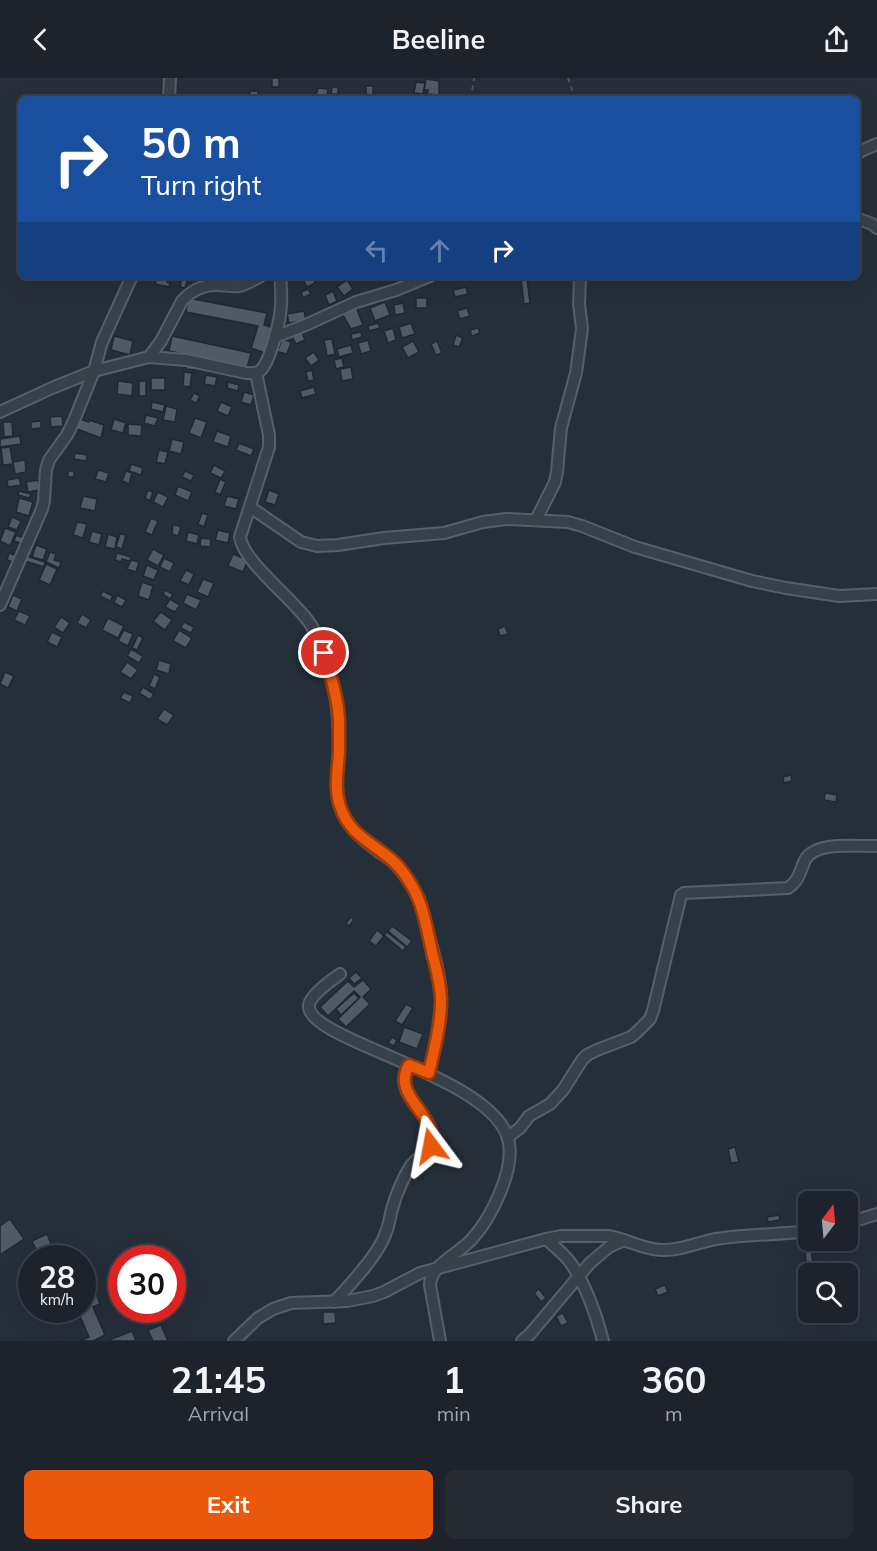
<!DOCTYPE html>
<html lang="en">
<head>
<meta charset="utf-8">
<style>
	body { margin:0; font-family:Mulish,sans-serif; background:#252b34; color:#f1f3f6; height:100vh; display:flex; flex-direction:column; font-size:22px; white-space:nowrap }
	* { box-sizing:border-box; margin:0 }
	p { font-size:20px; color:#a0a4a9 }
	.icon { flex:none; width:33px; height:33px; fill:none; stroke:currentColor; stroke-width:2; stroke-linecap:round; stroke-linejoin:round }
	.map { position:relative; height:1263px; overflow:hidden }
	.drawer { display:flex; flex-direction:column; background:#1c232c; flex:1 }
	.drawer>* { flex:none }
	.banner { position:absolute; left:18px; top:18px; width:842px; height:183px; border-radius:9px; box-shadow:0 6px 24px #0002,0 0 0 2px #3a4048; background:#1a4fa0; color:#fff; overflow:hidden }
	.needle { width:39px; rotate:16deg }
	.fabs { position:absolute; left:798px; top:1113px; display:grid; gap:12px }
	.fabs a { display:grid; place-items:center; width:60px; height:60px; border-radius:9px; background:#1c232c; box-shadow:0 6px 24px #0002,0 0 0 2px #3a4048; font-size:30px }
	.speed { position:absolute; left:18px; top:1167px; display:flex; gap:12px; font-size:30px; font-weight:700; text-align:center }
	.speed>* { display:grid; place-content:center; width:78px; height:78px; border-radius:50%; background:#1c232c; box-shadow:0 6px 24px #0002,0 0 0 2px #3a4048; line-height:1 }
	.speed small { font-size:15px; font-weight:400 }
	.speed .limit { border:9px solid #d22; background:#fff; color:#111 }
	.pin { position:absolute; display:grid; place-items:center; width:51px; height:51px; color:#fff; margin:-26px; border:3px solid #fff; border-radius:50%; box-shadow:0 2px 6px #0007 }
	.me { position:absolute; width:66px; margin:-33px; rotate:347deg; stroke-linejoin:round; filter:drop-shadow(0 0 4px #0008) }
	.turn { display:flex; align-items:center; gap:21px; height:126px; padding:0 24px; font-size:27px }
	.turn .icon { width:78px; height:78px; stroke-width:2.5 }
	.turn b { display:block; font-size:42px; line-height:51px }
	.lanes { display:flex; align-items:center; height:57px; padding:0 24px; background:#0003; justify-content:center; gap:30px; direction:ltr }
	.lanes .off { opacity:.35 }
	.eta { display:flex; justify-content:space-evenly; align-items:center; height:102px; text-align:center }
	.eta b { font-size:36px; font-weight:700; line-height:42px }
	.cta { display:flex; gap:12px; margin-top:auto; padding:12px 24px }
	.cta a { flex:1; height:69px; border-radius:9px; background:#ea580c; color:#fff; font-size:24px; font-weight:700; line-height:69px; text-align:center }
	.cta a+a { background:#252b34; color:#f1f3f6 }
	header { display:flex; justify-content:space-between; align-items:center; height:78px; padding:0 24px; background:#1c232c; font-size:27px; font-weight:700 }
	.map>svg:first-child { display:block }
	.building { fill:#505a67; stroke:#1f2831; stroke-width:1.5 }
	.lines { fill:none; stroke-linecap:round; stroke-linejoin:round }
	.minor-casing { stroke:#565f68; stroke-width:14 }
	.path { stroke:#46595a; stroke-width:2; stroke-dasharray:4.5 4.5; stroke-linecap:butt }
	.minor { stroke:#38414a; stroke-width:10 }
	.route-casing { stroke:#983908; stroke-width:15 }
	.route { stroke:#ea580c; stroke-width:10 }
</style>
</head>
<body>
<header><svg class="icon" aria-label="back" viewBox="0 0 24 24"><path d="M15 5l-7 7 7 7"/></svg>Beeline<svg class="icon" aria-label="share" viewBox="0 0 24 24"><path d="M12 15V3M7 8l5-5 5 5M5 13v7h14v-7"/></svg></header>
<div class="map">
<svg width="877" height="1263" viewBox="0 0 877 1263">
	<rect width="100%" height="100%" fill="#252f3a"/>
	<g class="building">
		<rect x="272" y="0" width="7" height="9"/>
		<polygon points="426,1 439,3 439,17 427,16 428,12 424,12"/>
		<polygon points="416,4 425,5 423,16 414,15"/>
		<polygon points="366,8 373,8 373,17 366,16"/>
		<polygon points="332,9 338,9 338,16 331,16"/>
		<polygon points="318,10 328,11 327,18 316,17"/>
		<polygon points="250,13 258,13 257,20 250,20"/>
		<polygon points="158,198 169,198 167,204 170,205 169,209 155,206"/>
		<polygon points="182,198 188,200 185,210 180,209"/>
		<polygon points="304,198 312,198 315,205 307,209 302,199"/>
		<polygon points="527,200 530,225 524,226 521,201"/>
		<polygon points="347,202 353,211 344,218 337,209"/>
		<polygon points="466,209 468,216 455,219 453,212"/>
		<polygon points="308,211 311,216 303,220 301,214"/>
		<polygon points="333,213 337,223 329,227 325,217"/>
		<polygon points="188,220 267,235 264,247 273,250 265,275 251,270 258,248 186,234"/>
		<rect x="416" y="220" width="11" height="10"/>
		<polygon points="385,224 390,237 375,243 370,230"/>
		<polygon points="403,225 405,235 395,237 394,227"/>
		<polygon points="356,229 363,247 351,251 342,235"/>
		<polygon points="467,230 470,238 460,241 457,233"/>
		<polygon points="304,233 306,242 289,245 287,236"/>
		<polygon points="378,245 380,250 369,253 368,248"/>
		<polygon points="411,245 415,256 402,260 399,249"/>
		<polygon points="393,250 396,262 388,265 384,253"/>
		<polygon points="478,250 480,255 472,258 470,252"/>
		<polygon points="302,254 305,262 296,266 292,258"/>
		<polygon points="361,254 362,259 352,262 351,256"/>
		<polygon points="456,257 463,260 459,269 453,267"/>
		<polygon points="114,258 133,263 130,277 111,272"/>
		<polygon points="172,258 251,275 247,290 169,273"/>
		<polygon points="282,261 291,264 287,276 275,273 276,269 279,270"/>
		<polygon points="332,261 335,276 327,278 324,262"/>
		<polygon points="368,262 371,273 361,276 358,265"/>
		<polygon points="413,263 419,274 408,280 402,269"/>
		<polygon points="437,263 442,275 436,277 431,266"/>
		<polygon points="351,267 353,275 339,279 337,271"/>
		<polygon points="314,274 319,282 311,288 305,280"/>
		<polygon points="342,280 344,289 336,291 334,282"/>
		<polygon points="186,285 201,286 200,292 186,291"/>
		<polygon points="351,289 353,301 342,303 340,291"/>
		<polygon points="312,292 314,302 308,303 306,294"/>
		<polygon points="184,294 192,295 190,309 183,308"/>
		<polygon points="206,297 217,299 215,308 204,306"/>
		<rect x="151" y="300" width="14" height="12"/>
		<polygon points="118,303 133,305 132,318 117,316"/>
		<rect x="139" y="303" width="7" height="15"/>
		<polygon points="228,304 239,307 238,313 227,310"/>
		<polygon points="314,309 316,316 302,320 300,313"/>
		<polygon points="244,314 254,317 251,327 241,324"/>
		<polygon points="194,315 200,318 196,325 190,322"/>
		<polygon points="152,324 165,327 163,334 151,331"/>
		<polygon points="221,324 232,329 228,338 217,333"/>
		<polygon points="166,328 177,331 175,344 163,342"/>
		<polygon points="146,337 158,340 155,348 144,345"/>
		<polygon points="62,338 63,348 51,349 50,339"/>
		<polygon points="195,340 207,344 201,360 189,355"/>
		<polygon points="79,341 89,344 89,342 104,347 101,360 77,351"/>
		<polygon points="114,341 126,345 123,355 111,352"/>
		<polygon points="41,343 41,350 31,351 31,344"/>
		<polygon points="3,344 12,344 13,358 4,359"/>
		<polygon points="128,346 142,347 141,358 128,357"/>
		<polygon points="217,353 231,358 228,369 213,364"/>
		<polygon points="20,358 21,366 0,369 0,361"/>
		<polygon points="172,361 184,364 181,376 169,373"/>
		<polygon points="239,365 254,371 251,378 236,372"/>
		<polygon points="10,369 13,386 3,387 1,370"/>
		<polygon points="159,372 168,374 165,386 156,384"/>
		<polygon points="75,375 87,377 86,383 74,381"/>
		<polygon points="25,382 26,394 15,396 13,384"/>
		<polygon points="131,386 143,390 141,397 129,393"/>
		<polygon points="214,387 225,393 221,400 210,395"/>
		<polygon points="98,392 109,395 106,404 95,401"/>
		<rect x="68" y="393" width="6" height="6"/>
		<polygon points="126,393 132,395 129,406 122,403"/>
		<polygon points="185,393 194,397 191,403 182,399"/>
		<polygon points="19,400 21,407 8,409 7,402"/>
		<polygon points="220,401 226,404 220,417 215,414"/>
		<polygon points="38,402 40,412 28,414 26,404"/>
		<polygon points="178,408 192,414 188,423 175,417"/>
		<polygon points="148,412 153,414 150,423 145,420"/>
		<polygon points="269,412 279,416 275,427 265,424"/>
		<polygon points="19,413 31,416 29,420 18,417"/>
		<polygon points="158,414 168,419 163,429 153,424"/>
		<polygon points="83,418 97,421 95,433 80,430"/>
		<polygon points="227,418 239,421 236,431 224,428"/>
		<polygon points="19,420 33,424 29,438 16,434"/>
		<polygon points="202,435 208,437 204,449 198,446"/>
		<polygon points="12,439 21,443 17,452 8,449"/>
		<polygon points="151,440 158,443 152,457 145,454"/>
		<polygon points="77,444 87,446 83,460 73,457"/>
		<polygon points="173,446 181,449 178,458 172,456"/>
		<polygon points="5,450 16,454 10,468 0,463"/>
		<polygon points="218,452 230,455 228,465 215,462"/>
		<polygon points="92,453 102,456 99,467 89,464"/>
		<polygon points="188,454 199,457 197,466 186,463"/>
		<polygon points="108,456 117,459 115,471 105,469"/>
		<polygon points="120,456 126,457 122,471 116,469"/>
		<polygon points="16,457 24,460 22,466 14,463"/>
		<polygon points="201,460 211,461 210,469 200,468"/>
		<polygon points="36,467 47,471 43,482 32,479"/>
		<polygon points="153,471 164,477 158,488 147,482"/>
		<polygon points="50,474 56,476 54,482 61,484 59,490 46,484"/>
		<polygon points="9,475 17,478 15,485 7,482"/>
		<polygon points="117,475 131,479 130,483 122,481 121,484 115,482"/>
		<polygon points="233,476 248,482 243,494 228,488"/>
		<polygon points="26,478 45,484 44,489 25,483"/>
		<polygon points="164,480 174,485 170,494 160,489"/>
		<polygon points="131,482 139,484 136,494 127,491"/>
		<polygon points="46,486 57,491 50,507 39,502"/>
		<polygon points="147,487 158,492 154,502 143,498"/>
		<polygon points="186,492 194,496 189,507 180,503"/>
		<polygon points="203,501 214,505 208,519 197,514"/>
		<polygon points="142,504 153,508 149,522 138,518"/>
		<polygon points="165,512 173,516 170,521 163,516"/>
		<polygon points="103,513 113,518 110,523 100,518"/>
		<polygon points="187,516 201,522 196,532 183,525"/>
		<polygon points="13,517 22,521 17,533 8,529"/>
		<polygon points="117,517 126,522 122,529 114,525"/>
		<polygon points="170,521 180,527 175,534 165,529"/>
		<polygon points="19,533 30,538 25,547 14,542"/>
		<polygon points="161,534 172,542 165,552 153,543"/>
		<polygon points="82,536 91,542 86,550 77,545"/>
		<polygon points="61,539 70,545 63,555 54,549"/>
		<polygon points="108,540 124,548 118,560 102,552"/>
		<polygon points="184,544 194,549 191,555 181,550"/>
		<polygon points="505,548 508,556 500,558 498,551"/>
		<polygon points="124,552 133,556 128,568 118,563"/>
		<polygon points="179,552 192,560 186,570 173,563"/>
		<polygon points="52,554 62,559 57,569 47,564"/>
		<polygon points="138,557 143,560 137,572 132,570"/>
		<polygon points="131,571 143,578 139,585 127,578"/>
		<polygon points="159,582 171,586 169,596 156,592"/>
		<polygon points="127,584 138,592 131,601 120,594"/>
		<polygon points="5,594 14,598 8,610 0,606"/>
		<polygon points="154,596 160,599 155,611 149,608"/>
		<polygon points="143,609 154,616 150,622 139,615"/>
		<polygon points="124,614 133,618 130,625 120,620"/>
		<polygon points="164,631 174,637 167,647 157,641"/>
		<polygon points="791,697 792,703 784,705 783,699"/>
		<polygon points="825,715 837,717 836,724 824,722"/>
		<polygon points="351,839 354,842 349,848 346,845"/>
		<polygon points="392,848 412,863 407,869 388,853"/>
		<polygon points="377,852 384,858 376,868 369,863"/>
		<polygon points="387,854 406,869 403,873 384,857"/>
		<polygon points="356,894 362,900 354,906 349,900"/>
		<polygon points="363,902 371,911 363,919 370,926 346,949 338,941 360,919 354,913 328,938 320,929 348,903 354,909"/>
		<polygon points="354,915 359,920 341,937 336,931"/>
		<polygon points="406,926 413,930 402,947 395,943"/>
		<polygon points="404,949 423,956 417,971 399,964"/>
		<polygon points="392,959 397,962 394,968 388,965"/>
		<polygon points="735,1069 739,1084 731,1085 728,1071"/>
		<polygon points="779,1137 780,1142 768,1144 767,1139"/>
		<polygon points="10,1141 24,1161 0,1177 0,1148"/>
		<polygon points="47,1156 52,1168 38,1175 32,1163"/>
		<polygon points="51,1170 53,1175 40,1180 38,1176"/>
		<polygon points="811,1172 813,1185 806,1185 805,1173"/>
		<polygon points="665,1207 668,1214 658,1218 655,1211"/>
		<polygon points="539,1211 546,1220 541,1224 534,1215"/>
		<polygon points="95,1213 100,1226 93,1229 105,1257 93,1263 80,1263 89,1259 78,1234 79,1234 78,1232 82,1232 82,1218"/>
		<polygon points="323,1234 335,1234 336,1245 323,1246"/>
		<polygon points="563,1235 568,1245 561,1248 556,1238"/>
		<polygon points="161,1247 168,1263 153,1263 148,1252"/>
		<polygon points="132,1253 136,1263 107,1263"/>
	</g>
	<g class="lines">
		<g class="minor-casing">
			<g id="minor">
				<polyline points="169,21 170,0"/>
				<polyline points="856,77 861,73 877,66"/>
				<polyline points="856,140 872,146 877,150"/>
				<polyline points="275,259 308,246 356,224 396,212 430,198"/>
				<path d="M149,279l12,-16 21,-40c9,-10 21,-16 34,-16 7,0 15,2 23,1 8,-2 15,-6 22,-10"/>
				<path d="M256,295l13,62v12l-29,90c3,25 56,64 71,88 20,35 28,79 28,119 0,20 -5,39 0,59 5,21 22,36 39,48 5,4 11,7 15,11 11,10 19,24 26,37 3,7 4,15 6,22 6,24 17,56 16,80 0,24 -7,49 -12,72"/>
				<path d="M0,334l52,-24 42,-17 55,-14 37,3 60,13c5,0 10,1 14,-2 10,-8 21,-53 21,-67 1,-9 -1,-19 0,-28"/>
				<polyline points="250,429 301,464 317,468 338,467 384,460 444,455 483,444 506,441 568,444 582,448 635,469 752,503 786,510 839,518 877,516"/>
				<polyline points="536,442 555,404 557,394 561,350 576,295 582,251 579,226 580,198"/>
				<polyline points="0,527 42,431 44,423 46,392 49,382 67,357 73,345 94,293 102,264 132,198"/>
				<path d="M340,896c-8,6 -30,21 -31,31 -5,36 190,71 200,138 5,29 -18,75 -37,96 -13,15 -41,25 -42,46l10,56"/>
				<path d="M508,1059l12,-9 9,-12 21,-12 13,-14 19,-30 5,-5 10,-5 34,-13 6,-5 13,-13 3,-8 28,-116 3,-2 104,-5c11,-7 12,-17 17,-28 11,-20 53,-13 72,-14"/>
				<polyline points="848,1145 877,1136"/>
				<path d="M546,1161c8,7 17,14 24,23 16,23 26,52 33,79"/>
				<path d="M334,1224c16,-17 46,-49 52,-70 3,-7 4,-15 6,-23 4,-14 10,-29 18,-42 6,-10 22,-15 22,-28 2,-27 -42,-44 -23,-74"/>
				<path d="M234,1263l24,-23 15,-9 18,-6 56,-2 26,-5 11,-4 36,-19 126,-34 15,-3h47c19,3 36,14 54,14 19,1 36,-8 54,-11 30,-5 62,-4 92,-8"/>
				<polyline points="522,1263 530,1256 590,1185 609,1169 624,1162"/>
			</g>
		</g>
		<g class="path">
			<polyline points="568,0 575,21"/>
			<polyline points="471,21 474,0"/>
		</g>
		<use href="#minor" class="minor"/>
	</g>
	<g class="lines">
		<g class="route-casing">
			<path id="route" d="M324,575c6,20 14,45 15,67 0,10 0,21 0,32 -1,18 -5,36 1,54 10,30 32,36 53,55 11,10 22,28 27,42 6,17 9,36 13,53 4,15 8,30 8,45 0,24 -7,49 -12,72l-20,-8c-19,31 31,51 22,81"/>
		</g>
		<use href="#route" class="route"/>
	</g>
</svg>
<div class="fabs">
<a><svg class="needle" viewBox="-14 -14 28 28"><path d="M0-13l5 13h-10z" fill="#e53935"/><path d="M0 13l5-13h-10z" fill="#a0a4a9"/></svg></a>
<a><svg class="icon" aria-label="search" viewBox="0 0 24 24"><circle cx="10" cy="10" r="6"/><path d="M15 15l6 6"/></svg></a>
</div>
<div class="speed"><div>28<small>km/h</small></div><div class="limit">30</div></div>
<div class="pin" style="left:324px;top:575px;background:#d93025"><svg class="icon" aria-label="arrive" viewBox="0 0 24 24"><path d="M6 21V4h12l-3 4 3 4H6"/></svg></div>
<svg class="me" style="left:431px;top:1068px" viewBox="-20 -20 40 40"><path d="M0-17L14 15 0 8-14 15z" fill="#ea580c" stroke="#fff" stroke-width="4"/></svg>
<div class="banner">
<div class="turn"><svg class="icon" aria-label="right" viewBox="0 0 24 24"><path d="M7 20v-9h11M14 6l5 5-5 5"/></svg><div><b>50 m</b>Turn right</div></div>
<div class="lanes"><svg class="icon off" aria-label="left" viewBox="0 0 24 24"><path d="M17 20v-9H6M10 6l-5 5 5 5"/></svg><svg class="icon off" aria-label="ahead" viewBox="0 0 24 24"><path d="M12 20V5M6 11l6-6 6 6"/></svg><svg class="icon" aria-label="right" viewBox="0 0 24 24"><path d="M7 20v-9h11M14 6l5 5-5 5"/></svg></div>
</div>
</div>
<section class="drawer">
<div class="eta">
<div><b>21:45</b><p>Arrival</p></div>
<div><b>1</b><p>min</p></div>
<div><b>360</b><p>m</p></div>
</div>
<div class="cta"><a>Exit</a><a>Share</a></div>
</section>
</body>
</html>
